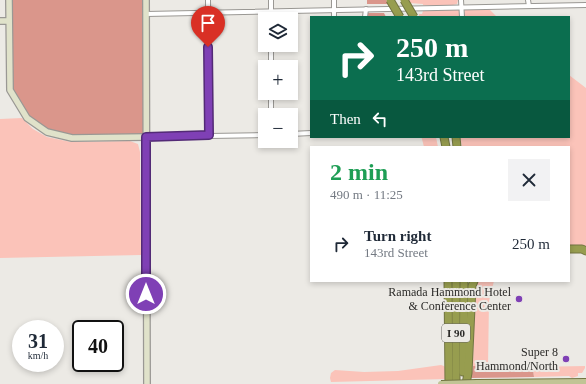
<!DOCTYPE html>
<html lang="en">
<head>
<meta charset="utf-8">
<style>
	body { margin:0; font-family:Georgia,serif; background:#f2f2f3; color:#1f2937; height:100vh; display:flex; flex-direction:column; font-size:15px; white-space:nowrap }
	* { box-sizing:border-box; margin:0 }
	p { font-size:13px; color:#747a83 }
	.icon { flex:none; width:22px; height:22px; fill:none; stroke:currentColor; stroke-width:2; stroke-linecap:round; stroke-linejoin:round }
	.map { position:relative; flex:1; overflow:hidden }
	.side { position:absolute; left:310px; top:146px; width:260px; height:136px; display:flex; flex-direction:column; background:#fff; border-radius:0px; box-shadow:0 2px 6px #0003 }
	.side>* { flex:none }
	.banner { position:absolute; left:310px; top:16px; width:260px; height:122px; border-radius:0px; box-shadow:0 2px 6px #0003; background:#0b6e4f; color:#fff; overflow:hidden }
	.buttons { position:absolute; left:258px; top:12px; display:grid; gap:8px }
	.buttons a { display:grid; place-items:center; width:40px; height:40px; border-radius:0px; background:#fff; box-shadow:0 2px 6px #0003; font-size:20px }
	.speed { position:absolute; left:12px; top:320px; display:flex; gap:8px; font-size:20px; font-weight:700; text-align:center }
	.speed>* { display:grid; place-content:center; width:52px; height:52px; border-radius:50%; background:#fff; box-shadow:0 2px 6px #0003; line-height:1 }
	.speed small { font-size:10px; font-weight:400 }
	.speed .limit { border:2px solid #111; border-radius:6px; background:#fff; color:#111 }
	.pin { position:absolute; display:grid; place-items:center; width:34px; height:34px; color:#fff; margin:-41px -17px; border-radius:50% 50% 50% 0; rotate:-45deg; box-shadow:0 0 4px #0007 }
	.pin .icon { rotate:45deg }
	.me { position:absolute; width:44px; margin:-22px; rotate:0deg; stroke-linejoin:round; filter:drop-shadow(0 0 3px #0008) }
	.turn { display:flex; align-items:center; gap:14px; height:84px; padding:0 20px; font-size:18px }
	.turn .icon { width:52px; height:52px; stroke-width:2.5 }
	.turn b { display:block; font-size:28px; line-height:34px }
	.then { display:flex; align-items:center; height:38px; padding:0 20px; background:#0003; gap:8px; font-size:15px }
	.round { display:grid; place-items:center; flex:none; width:42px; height:42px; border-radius:0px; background:#f2f2f3 }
	.overview { display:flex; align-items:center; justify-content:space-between; height:68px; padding:0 20px }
	h1 { font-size:24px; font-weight:800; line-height:30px; color:#1e9e55 }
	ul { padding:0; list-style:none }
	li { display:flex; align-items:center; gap:12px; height:60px; padding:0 20px }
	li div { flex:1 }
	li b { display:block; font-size:15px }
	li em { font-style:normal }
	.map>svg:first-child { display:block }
	.green { fill:#fbc3b9 }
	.forest { fill:#da968b }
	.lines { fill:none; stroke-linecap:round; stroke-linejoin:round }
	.street-casing { stroke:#9a9894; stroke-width:6 }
	.secondary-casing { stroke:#9a9894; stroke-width:8 }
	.primary-casing { stroke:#727542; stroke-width:8 }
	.highway-casing { stroke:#727542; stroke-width:9 }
	.street { stroke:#fff; stroke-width:4 }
	.secondary { stroke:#e0e2ca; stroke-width:5.5 }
	.primary { stroke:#c1c495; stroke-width:6 }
	.highway { stroke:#979d4f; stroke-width:7 }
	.primary-bridge-casing { stroke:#727542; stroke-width:8; stroke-linecap:butt }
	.highway-bridge-casing { stroke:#727542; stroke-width:9; stroke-linecap:butt }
	.primary-bridge { stroke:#c1c495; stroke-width:6 }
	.highway-bridge { stroke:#979d4f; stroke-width:7 }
	.route-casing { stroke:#532a76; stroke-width:10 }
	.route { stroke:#7f40b5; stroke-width:7 }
	.poi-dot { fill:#7f40b5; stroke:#eceae5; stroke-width:1.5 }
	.labels { text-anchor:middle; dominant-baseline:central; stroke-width:4; stroke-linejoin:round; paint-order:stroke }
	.shield { fill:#eceae5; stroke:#666461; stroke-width:1 }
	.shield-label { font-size:11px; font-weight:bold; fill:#2c2b29 }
	.poi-label { font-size:12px; fill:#2c2b29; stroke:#eceae5; text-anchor:end }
</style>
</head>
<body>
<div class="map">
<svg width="586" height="384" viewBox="0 0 586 384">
	<rect width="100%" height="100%" fill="#eceae5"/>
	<g class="green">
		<path d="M408,0h50l-1,4c-11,3 -23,2 -34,1v-1l-13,-1z"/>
		<polygon points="462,9 462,17 419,17 419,14 422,14 423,11"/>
		<polygon points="489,9 497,17 463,17 465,10"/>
		<polygon points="569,75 586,88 586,246 569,246 569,147 462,147 460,137 569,137"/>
		<polygon points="22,118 33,129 47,137 71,142 130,141 138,144 140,152 141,255 0,258 0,119"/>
		<polygon points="421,137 436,137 438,147 424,147 422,139"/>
		<polygon points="477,281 494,281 489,301 488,366 473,366 474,311"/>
		<polygon points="441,365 444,366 446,368 447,379 331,382 330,378 331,373 335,370 364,372 398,371"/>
		<polygon points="585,366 585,368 582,373 578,373 578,376 572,378 569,376 534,377 533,370 530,367"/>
	</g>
	<g class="forest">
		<polygon points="9,0 146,0 146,137 72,138 47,132 27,118 10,90"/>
		<polygon points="367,0 386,0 389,4 367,4"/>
		<polygon points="365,13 384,13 386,17 365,17"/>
		<polygon points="473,366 530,367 533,370 534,377 471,378"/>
	</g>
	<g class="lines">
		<g class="street-casing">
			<g id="street">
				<polyline points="208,0 209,135"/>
				<polyline points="271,0 271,19"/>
				<polyline points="461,0 462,17"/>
				<polyline points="528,0 529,6"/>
				<polyline points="146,14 586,5"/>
				<polyline points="334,17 334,0"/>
				<polyline points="365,17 366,9"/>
				<polyline points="271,45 271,67"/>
				<polyline points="271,93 271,115"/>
				<polyline points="291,134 311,133"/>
				<polyline points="146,137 265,135"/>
			</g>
		</g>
		<g class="secondary-casing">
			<g id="secondary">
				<polyline points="9,0 10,90 27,118 47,132 72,138 146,137"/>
				<polyline points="146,0 147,384"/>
				<polyline points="0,21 9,21"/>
			</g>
		</g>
		<g class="primary-casing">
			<polyline id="primary" points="477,383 586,382"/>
		</g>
		<g class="highway-casing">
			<g id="highway">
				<polyline points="444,137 446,147"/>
				<polyline points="456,137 457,147"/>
				<polyline points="569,249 582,249 586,251"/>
				<polyline points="448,281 449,384"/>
				<polyline points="463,372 464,281"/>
				<polyline points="456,384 456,281"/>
				<polyline points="466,384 468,373 472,286 474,281"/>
			</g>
		</g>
		<use href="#street" class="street"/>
		<use href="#secondary" class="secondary"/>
		<use href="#primary" class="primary"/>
		<use href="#highway" class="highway"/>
		<g class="primary-bridge-casing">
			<polyline id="primary-bridge" points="441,384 477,383"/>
		</g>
		<g class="highway-bridge-casing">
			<g id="highway-bridge">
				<polyline points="390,0 400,17"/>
				<polyline points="404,0 414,17"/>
			</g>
		</g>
		<use href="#primary-bridge" class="primary-bridge"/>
		<use href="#highway-bridge" class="highway-bridge"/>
	</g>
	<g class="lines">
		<g class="route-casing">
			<polyline id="route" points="146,294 146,137 209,135 208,47"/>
		</g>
		<use href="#route" class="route"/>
	</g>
	<g class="poi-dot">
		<circle cx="519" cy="299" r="4"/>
		<circle cx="566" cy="359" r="4"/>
	</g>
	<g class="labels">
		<rect class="shield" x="442" y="324" width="28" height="18" rx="3"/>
		<g class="shield-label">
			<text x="456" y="333">I 90</text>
		</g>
		<g class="poi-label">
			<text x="511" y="292">Ramada Hammond Hotel<tspan x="511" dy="14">&amp; Conference Center</tspan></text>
			<text x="558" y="352">Super 8<tspan x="558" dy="14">Hammond/North</tspan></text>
		</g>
	</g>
</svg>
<div class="buttons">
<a><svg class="icon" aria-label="layers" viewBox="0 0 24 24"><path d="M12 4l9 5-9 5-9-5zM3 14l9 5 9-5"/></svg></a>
<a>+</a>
<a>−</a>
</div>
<div class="speed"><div>31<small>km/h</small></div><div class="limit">40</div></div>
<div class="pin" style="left:208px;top:47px;background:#d93025"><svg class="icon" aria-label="arrive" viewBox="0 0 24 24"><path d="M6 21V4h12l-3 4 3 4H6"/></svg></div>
<svg class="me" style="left:146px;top:294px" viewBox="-20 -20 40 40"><circle r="17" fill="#7f40b5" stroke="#fff" stroke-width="3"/><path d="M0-11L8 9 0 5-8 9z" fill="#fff"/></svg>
<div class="banner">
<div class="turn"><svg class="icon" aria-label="right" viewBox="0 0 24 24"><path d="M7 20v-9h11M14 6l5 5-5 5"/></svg><div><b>250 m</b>143rd Street</div></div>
<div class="then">Then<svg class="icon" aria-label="left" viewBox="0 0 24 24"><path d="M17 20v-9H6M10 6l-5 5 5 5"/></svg></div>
</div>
<section class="side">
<div class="overview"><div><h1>2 min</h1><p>490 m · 11:25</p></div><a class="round"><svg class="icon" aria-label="close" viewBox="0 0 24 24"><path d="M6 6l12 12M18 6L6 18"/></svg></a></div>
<ul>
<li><svg class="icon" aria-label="right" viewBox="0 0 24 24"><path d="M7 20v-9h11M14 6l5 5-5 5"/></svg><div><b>Turn right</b><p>143rd Street</p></div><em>250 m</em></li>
</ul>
</section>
</div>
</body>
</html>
